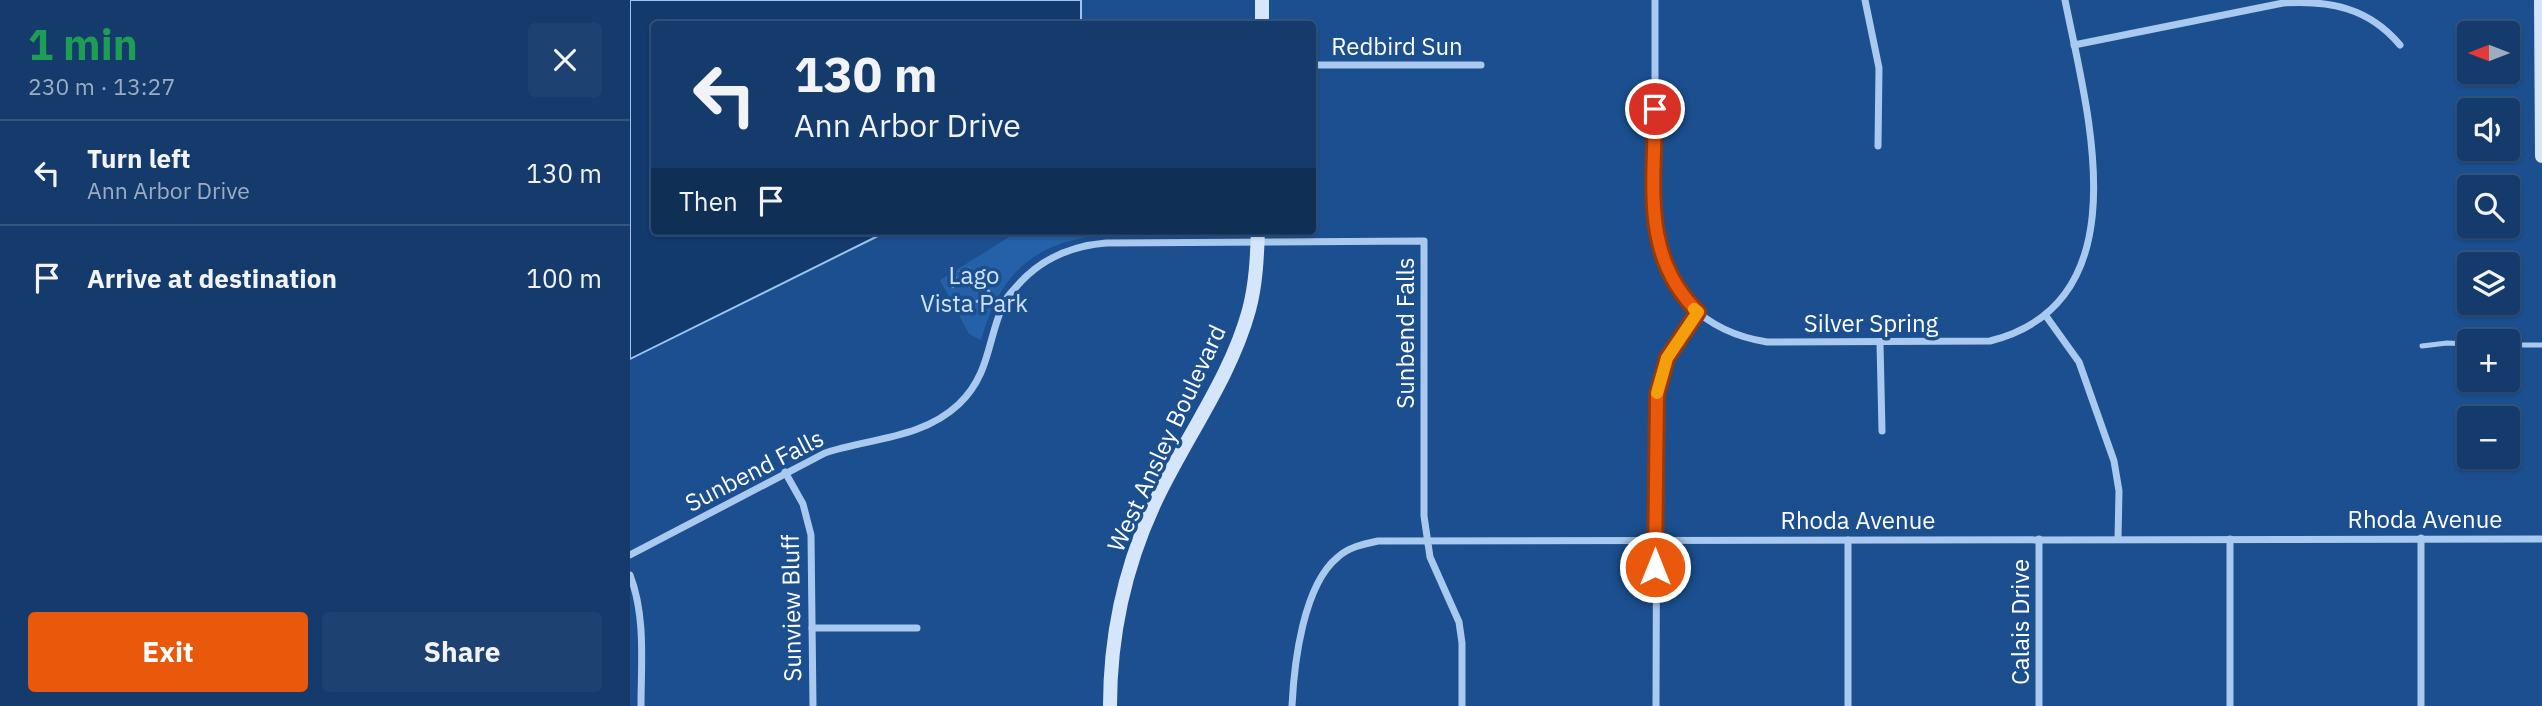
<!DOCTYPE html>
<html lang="en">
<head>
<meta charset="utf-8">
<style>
	body { margin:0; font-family:"IBM Plex Sans",sans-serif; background:#1d4271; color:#f1f3f6; height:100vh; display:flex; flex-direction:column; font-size:26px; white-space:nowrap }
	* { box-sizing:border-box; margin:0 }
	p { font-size:23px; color:#9dadc1 }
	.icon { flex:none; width:38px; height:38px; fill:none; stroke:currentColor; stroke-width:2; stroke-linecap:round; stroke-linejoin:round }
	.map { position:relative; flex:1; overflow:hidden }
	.drawer { display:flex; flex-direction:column; background:#143b6b; width:630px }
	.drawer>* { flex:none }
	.hud { position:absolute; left:21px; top:21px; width:665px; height:214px; border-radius:7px; box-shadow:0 2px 5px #0004,0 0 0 2px #33557e; background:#143b6b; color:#f1f3f6; overflow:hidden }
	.needle { width:46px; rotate:270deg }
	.buttons { position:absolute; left:1827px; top:21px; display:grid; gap:14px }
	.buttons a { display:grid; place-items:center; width:63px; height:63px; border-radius:7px; background:#143b6b; box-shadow:0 2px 5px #0004,0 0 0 2px #33557e; font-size:35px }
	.pin { position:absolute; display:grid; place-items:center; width:60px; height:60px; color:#fff; margin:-30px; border:4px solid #fff; border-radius:50%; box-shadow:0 2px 7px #0007 }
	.me { position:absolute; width:77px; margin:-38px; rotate:0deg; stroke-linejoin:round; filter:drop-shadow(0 0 5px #0008) }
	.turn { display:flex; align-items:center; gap:24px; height:147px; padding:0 28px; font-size:32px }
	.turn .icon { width:91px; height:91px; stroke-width:2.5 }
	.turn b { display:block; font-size:49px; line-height:60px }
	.then { display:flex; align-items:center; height:66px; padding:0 28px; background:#0003; gap:14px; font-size:26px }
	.round { display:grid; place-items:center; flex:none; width:74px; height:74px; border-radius:7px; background:#1d4271 }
	.overview { display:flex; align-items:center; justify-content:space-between; height:119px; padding:0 28px }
	h1 { font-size:42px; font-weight:700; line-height:52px; color:#1e9e55 }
	.cta { display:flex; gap:14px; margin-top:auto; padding:14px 28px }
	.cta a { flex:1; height:80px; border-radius:7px; background:#ea580c; color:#fff; font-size:28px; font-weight:700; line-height:80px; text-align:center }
	.cta a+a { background:#1d4271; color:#f1f3f6 }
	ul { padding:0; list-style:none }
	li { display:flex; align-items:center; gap:21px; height:105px; padding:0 28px; border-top:2px solid #33557e }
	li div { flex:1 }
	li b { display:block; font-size:26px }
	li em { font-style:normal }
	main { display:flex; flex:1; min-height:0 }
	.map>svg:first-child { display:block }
	.green { fill:#2461a8 }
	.water { fill:#123a6d; stroke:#9cc4f0; stroke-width:2 }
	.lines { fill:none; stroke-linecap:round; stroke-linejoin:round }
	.path { stroke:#a9c9ee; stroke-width:2.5; stroke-dasharray:3.5 5; stroke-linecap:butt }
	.lane { stroke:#a9c9ee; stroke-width:5 }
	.street { stroke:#a9c9ee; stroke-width:7 }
	.secondary { stroke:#d6e6fa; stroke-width:14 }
	.route-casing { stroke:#983908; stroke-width:18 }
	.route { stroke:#ea580c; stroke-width:12 }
	.slow { stroke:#f59e0b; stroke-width:12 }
	.labels { text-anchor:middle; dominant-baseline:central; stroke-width:7; stroke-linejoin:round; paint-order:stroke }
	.street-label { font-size:24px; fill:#fff; stroke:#1b4f8f }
	.park-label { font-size:24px; fill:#cfe3fa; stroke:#1b4f8f }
</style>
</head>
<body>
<main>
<section class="drawer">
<div class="overview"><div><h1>1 min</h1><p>230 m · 13:27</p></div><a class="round"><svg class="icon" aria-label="close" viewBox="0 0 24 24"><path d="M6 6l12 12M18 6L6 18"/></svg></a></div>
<ul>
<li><svg class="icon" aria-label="left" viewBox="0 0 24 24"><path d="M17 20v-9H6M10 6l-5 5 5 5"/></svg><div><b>Turn left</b><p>Ann Arbor Drive</p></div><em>130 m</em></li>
<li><svg class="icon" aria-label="arrive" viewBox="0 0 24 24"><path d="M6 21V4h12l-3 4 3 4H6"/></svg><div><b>Arrive at destination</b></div><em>100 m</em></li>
</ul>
<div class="cta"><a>Exit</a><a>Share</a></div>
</section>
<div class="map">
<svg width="1912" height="706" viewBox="0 0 1912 706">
	<rect width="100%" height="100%" fill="#1b4f8f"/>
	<path class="green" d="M389,231h103l1,3c-77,2 -121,29 -142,106l-12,-6 -29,-54z"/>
	<polygon class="water" points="0,0 451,0 451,24 24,24 24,231 258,231 0,359"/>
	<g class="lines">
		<g class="path">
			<circle cx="340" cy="286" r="17"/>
			<polyline points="357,290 364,295"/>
		</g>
		<g class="lane">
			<polyline points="1878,345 1912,345"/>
			<polyline points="1792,346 1817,343 1839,344"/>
		</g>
		<g class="street">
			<path d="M1025,0v230c10,63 49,102 112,112l223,-1c154,-39 97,-230 75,-341"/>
			<polyline points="1235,0 1249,68 1248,146"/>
			<path d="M1444,45l209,-42c47,-3 86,5 117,42"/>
			<polyline points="682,65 851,65"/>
			<polyline points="1416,316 1449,362 1484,461 1489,491 1488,539"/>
			<polyline points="1250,343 1252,431"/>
			<polyline points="155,472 173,504 181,535 183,706"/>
			<polyline points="1791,538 1791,706"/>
			<polyline points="1600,539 1600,706"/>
			<polyline points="1218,540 1218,706"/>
			<path d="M0,555l195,-102c45,-15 97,-14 134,-49 32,-31 28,-65 45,-101 3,-7 9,-12 13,-17 24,-28 54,-40 89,-43l318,-2v275l6,41 29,65 3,21v63"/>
			<path d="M0,575c16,42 11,88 11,131"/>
			<polyline points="182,628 287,628"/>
			<path d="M662,706c2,-42 11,-121 46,-149 11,-10 26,-13 40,-16l1164,-2"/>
			<polyline points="1026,706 1027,395 1037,358 1068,312"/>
			<polyline points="1409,706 1409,539"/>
		</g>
		<g class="secondary">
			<polyline points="632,0 632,24"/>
			<polyline points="1911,0 1912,156"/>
			<path d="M480,706c0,-74 16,-144 48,-210 30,-62 73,-120 91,-186 7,-26 8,-53 9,-79"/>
		</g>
	</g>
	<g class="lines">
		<g class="route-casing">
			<path id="route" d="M1025,109c0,74 -15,146 43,203l-31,46 -10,37 -2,172"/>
		</g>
		<use href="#route" class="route"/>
		<polyline class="slow" points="1027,393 1037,358 1068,312 1064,309"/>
	</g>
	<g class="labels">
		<g class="street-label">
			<text x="767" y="46">Redbird Sun</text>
			<text x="1241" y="323">Silver Spring</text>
			<text transform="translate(775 333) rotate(-90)">Sunbend Falls</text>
			<text transform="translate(536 438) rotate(-65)">West Ansley Boulevard</text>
			<text transform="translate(124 470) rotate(-27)">Sunbend Falls</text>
			<text x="1795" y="519">Rhoda Avenue</text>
			<text x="1228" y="520">Rhoda Avenue</text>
			<text transform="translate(161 608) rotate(-91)">Sunview Bluff</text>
			<text transform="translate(1390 622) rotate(-90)">Calais Drive</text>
		</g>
		<g class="park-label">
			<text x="344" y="275">Lago<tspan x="344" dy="28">Vista Park</tspan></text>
		</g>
	</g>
</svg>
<div class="buttons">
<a><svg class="needle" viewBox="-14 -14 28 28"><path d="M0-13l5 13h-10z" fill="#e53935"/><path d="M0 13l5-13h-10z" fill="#9dadc1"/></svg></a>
<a><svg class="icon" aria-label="sound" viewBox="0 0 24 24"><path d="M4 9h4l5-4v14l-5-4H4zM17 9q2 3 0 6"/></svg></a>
<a><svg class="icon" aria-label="search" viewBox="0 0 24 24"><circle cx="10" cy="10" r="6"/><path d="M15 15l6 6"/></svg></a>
<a><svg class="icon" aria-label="layers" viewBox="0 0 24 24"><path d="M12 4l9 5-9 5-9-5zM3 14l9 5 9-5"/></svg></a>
<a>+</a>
<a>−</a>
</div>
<div class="pin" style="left:1025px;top:109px;background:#d93025"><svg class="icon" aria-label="arrive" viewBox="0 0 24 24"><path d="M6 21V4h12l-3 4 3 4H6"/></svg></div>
<svg class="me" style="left:1025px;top:567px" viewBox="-20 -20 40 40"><circle r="17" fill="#ea580c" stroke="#fff" stroke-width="3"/><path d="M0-11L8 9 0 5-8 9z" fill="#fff"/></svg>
<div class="hud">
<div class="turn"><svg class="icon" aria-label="left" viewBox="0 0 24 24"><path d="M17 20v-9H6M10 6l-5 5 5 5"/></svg><div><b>130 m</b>Ann Arbor Drive</div></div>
<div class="then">Then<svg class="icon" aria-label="arrive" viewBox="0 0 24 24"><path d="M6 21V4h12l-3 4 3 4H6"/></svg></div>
</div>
</div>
</main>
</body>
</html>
